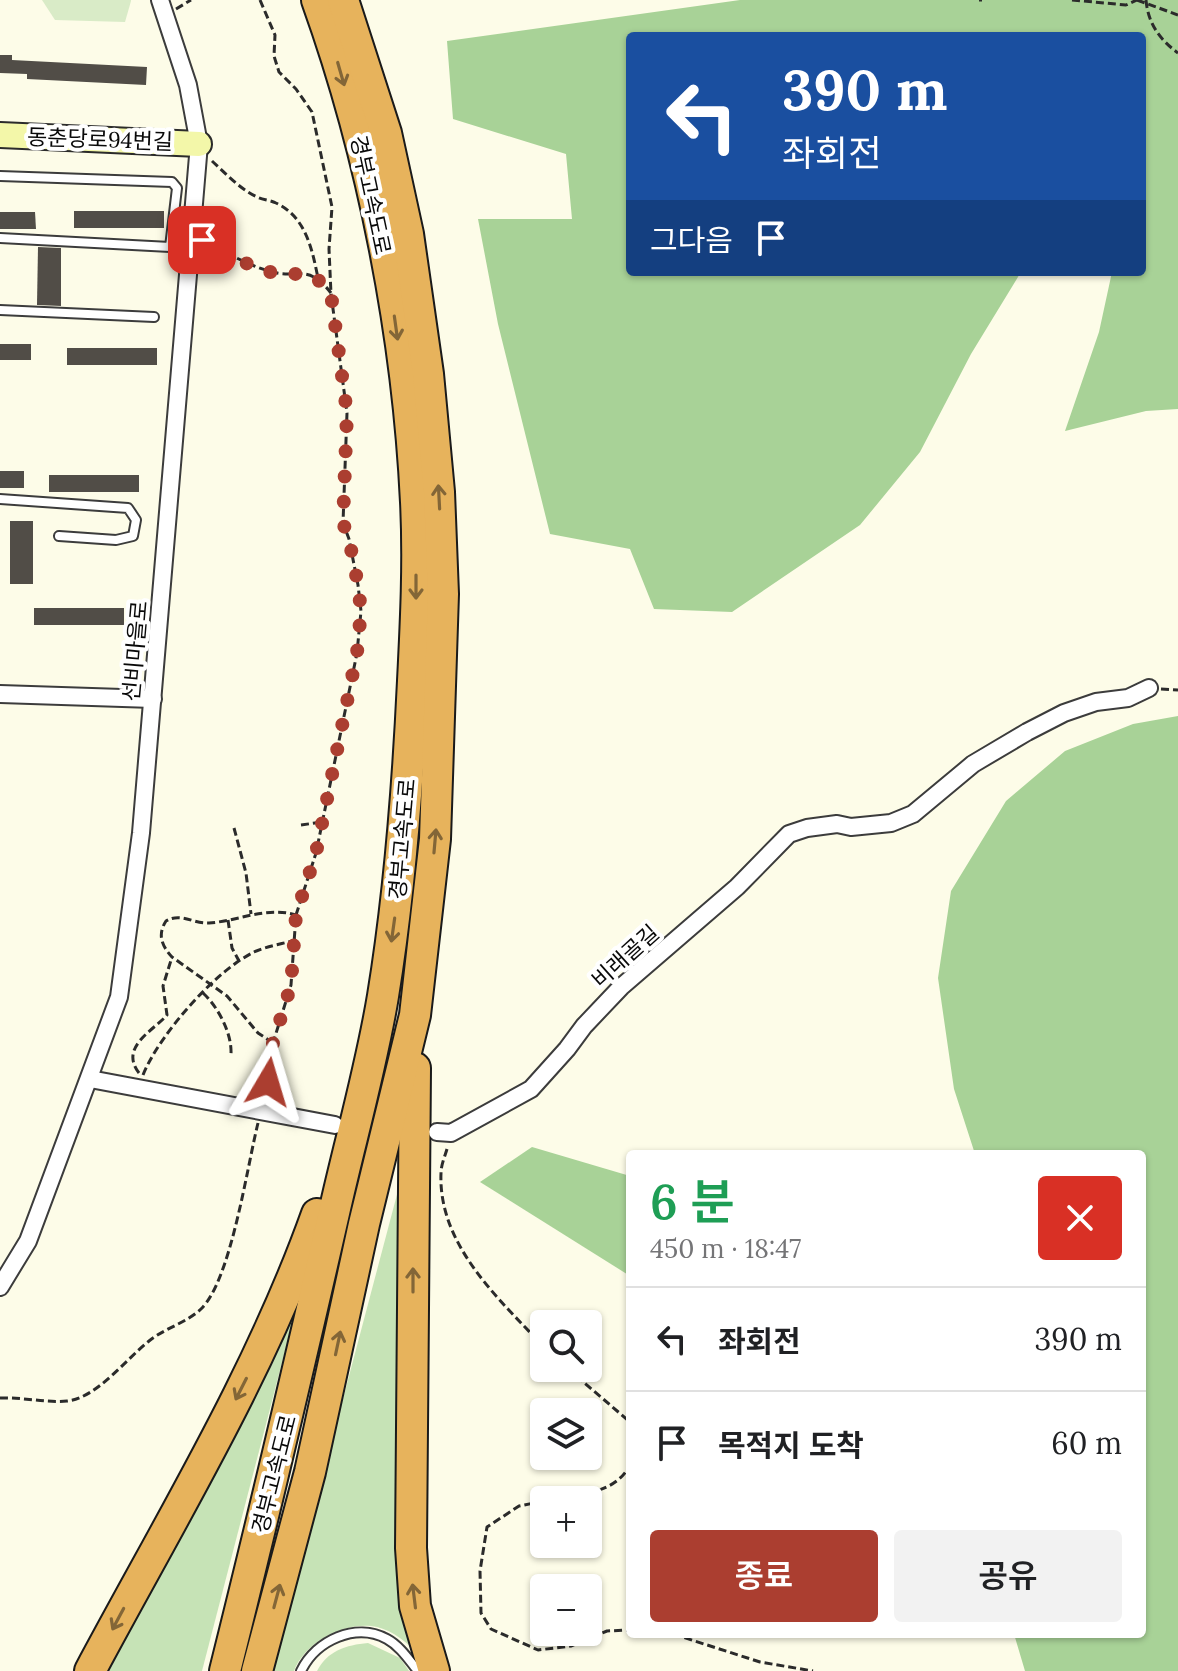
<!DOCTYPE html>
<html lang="ko">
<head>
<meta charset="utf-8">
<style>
	body { margin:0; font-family:Lora,"Noto Sans KR",serif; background:#f2f2f2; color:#202124; height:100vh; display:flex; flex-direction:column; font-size:30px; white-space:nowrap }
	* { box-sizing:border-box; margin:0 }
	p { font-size:26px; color:#757577 }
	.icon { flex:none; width:44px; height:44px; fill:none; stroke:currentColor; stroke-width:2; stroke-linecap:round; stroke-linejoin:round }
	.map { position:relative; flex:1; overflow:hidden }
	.drawer { position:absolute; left:626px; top:1150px; width:520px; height:488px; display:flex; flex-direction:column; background:#fff; border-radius:8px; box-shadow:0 2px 6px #0004 }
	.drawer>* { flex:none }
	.guide { position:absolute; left:626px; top:32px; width:520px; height:244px; border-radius:8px; box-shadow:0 2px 6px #0004; background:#1a4fa0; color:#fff; overflow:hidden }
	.buttons { position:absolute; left:530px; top:1310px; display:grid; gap:16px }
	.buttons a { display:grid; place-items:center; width:72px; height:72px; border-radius:8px; background:#fff; box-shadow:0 2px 6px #0004; font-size:40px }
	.pin { position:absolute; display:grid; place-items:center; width:68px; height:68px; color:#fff; margin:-34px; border-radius:16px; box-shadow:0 4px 12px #0006 }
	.me { position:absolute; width:88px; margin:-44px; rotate:7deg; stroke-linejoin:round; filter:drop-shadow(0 0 6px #0008) }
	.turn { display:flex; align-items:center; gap:28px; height:168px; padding:0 24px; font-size:36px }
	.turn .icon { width:104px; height:104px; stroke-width:2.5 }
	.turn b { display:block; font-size:56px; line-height:68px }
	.then { display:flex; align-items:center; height:76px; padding:0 24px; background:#0003; gap:16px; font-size:30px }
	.round { display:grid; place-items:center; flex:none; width:84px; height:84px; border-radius:8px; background:#f2f2f2 }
	.headline { display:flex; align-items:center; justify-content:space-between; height:136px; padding:0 24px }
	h1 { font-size:48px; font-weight:600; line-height:60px; color:#1e9e55 }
	.action { display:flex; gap:16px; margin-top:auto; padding:16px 24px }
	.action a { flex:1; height:92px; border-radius:8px; background:#ab3e30; color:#fff; font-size:32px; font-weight:600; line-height:92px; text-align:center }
	.action a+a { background:#f2f2f2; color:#202124 }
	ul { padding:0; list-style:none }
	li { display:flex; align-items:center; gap:24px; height:104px; padding:0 24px; border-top:2px solid #e0e0e0 }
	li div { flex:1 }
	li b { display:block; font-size:30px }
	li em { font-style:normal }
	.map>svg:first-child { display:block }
	.green { fill:#c6e3b6 }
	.forest { fill:#a8d297 }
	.pitch { fill:#d9ebc7 }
	.building { fill:#514d47 }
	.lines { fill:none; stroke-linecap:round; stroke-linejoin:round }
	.service-casing { stroke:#3c3c3c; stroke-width:12 }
	.minor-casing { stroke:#3c3c3c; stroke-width:20 }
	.secondary-casing { stroke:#2b2b2b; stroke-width:28 }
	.motorway-casing { stroke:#1a1a1a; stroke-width:34 }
	.path { stroke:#2b2b2b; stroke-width:3; stroke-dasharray:8 4; stroke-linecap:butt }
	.service { stroke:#fff; stroke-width:8 }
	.minor { stroke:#fff; stroke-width:16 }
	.secondary { stroke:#f3f7a9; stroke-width:24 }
	.motorway { stroke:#e7b35c; stroke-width:30 }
	.oneway { stroke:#836637 }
	.route { stroke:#ab3e30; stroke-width:14; stroke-dasharray:0 25.2 }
	.labels { text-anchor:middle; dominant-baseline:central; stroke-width:8; stroke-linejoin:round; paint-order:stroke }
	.street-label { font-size:22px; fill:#090909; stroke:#fff }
</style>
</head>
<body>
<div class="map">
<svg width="1178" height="1671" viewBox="0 0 1178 1671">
	<rect width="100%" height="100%" fill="#fdfce8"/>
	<g class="green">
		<path d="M404,1168l10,482c-12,-12 -26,-22 -43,-24 -29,-3 -67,17 -77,45h-23z"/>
		<polygon points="300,1293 202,1671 102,1671"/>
		<path d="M368,1643l32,15 9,13h-92c10,-20 29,-26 51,-28z"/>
	</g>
	<g class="forest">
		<polygon points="740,0 1178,0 1178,409 1146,411 1065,431 1099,332 1112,272 1142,272 1142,36 630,36 630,272 1021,272 971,354 920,452 860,525 732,612 654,609 630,549 550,534 498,324 478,219 572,219 566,154 453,119 447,41"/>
		<polygon points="1178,716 1178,1671 1025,1671 1014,1634 1142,1634 1142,1154 975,1154 954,1089 938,978 951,891 1006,801 1065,751 1133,724"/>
		<polygon points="532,1147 630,1176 630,1276 480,1182"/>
	</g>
	<polygon class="pitch" points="42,0 131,0 131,1 125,22 55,20"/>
	<g class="building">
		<polygon points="0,55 12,55 12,60 147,67 146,85 27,79 27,74 0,73"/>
		<rect x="74" y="211" width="90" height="17"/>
		<polygon points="0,212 35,212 36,229 0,229"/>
		<polygon points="38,247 61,248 61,306 37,305"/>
		<rect x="0" y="344" width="31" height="16"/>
		<rect x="67" y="348" width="90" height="17"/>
		<rect x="0" y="471" width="24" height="17"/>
		<rect x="49" y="475" width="90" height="17"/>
		<rect x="10" y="521" width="23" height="63"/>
		<rect x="34" y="608" width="90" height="17"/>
	</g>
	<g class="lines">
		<g class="service-casing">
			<g id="service">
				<polyline points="0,176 172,182 177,188 170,247 0,238"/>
				<polyline points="0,310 154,317"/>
				<polyline points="0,499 128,508 136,520 133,536 116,540 59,536"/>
				<path d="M301,1671c15,-31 55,-49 86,-32 13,7 22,21 31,32"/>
			</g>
		</g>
		<g class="minor-casing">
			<g id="minor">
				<polyline points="0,694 153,699"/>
				<polyline points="90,1079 335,1125"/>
				<polyline points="437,1132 451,1133 531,1089 567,1049 584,1026 621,987 737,887 789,834 807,828 837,824 851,827 891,823 913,814 973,764 1027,732 1064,713 1096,702 1128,698 1149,688"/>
				<polyline points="0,1287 28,1241 119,997 141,833 199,144 188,85 160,0"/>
			</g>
		</g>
		<g class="secondary-casing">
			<polyline id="secondary" points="0,135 199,144"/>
		</g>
		<g class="motorway-casing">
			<g id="motorway">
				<polyline points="415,1068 411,1548 415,1606 434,1671"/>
				<path d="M90,1671c80,-150 170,-297 227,-457"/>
				<path d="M225,1671c38,-152 74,-305 109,-458 16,-72 37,-144 49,-217 17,-104 25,-209 30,-315 3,-59 6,-120 3,-179 -8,-166 -43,-346 -99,-502"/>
				<polyline points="257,1671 310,1472 364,1224 415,1015 435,839 443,594 439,492 428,374 408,234 386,133 343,0"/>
			</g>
		</g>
		<g class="path">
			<polyline points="260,0 275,35 274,56 279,72 296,89 312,112 332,207 329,249 331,294 347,413 343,523 349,539 358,585 361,611 357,653 316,853 296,915 291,985 273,1043 268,1082"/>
			<polyline points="979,0 982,0"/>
			<polyline points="1072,0 1126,5 1137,0"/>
			<polyline points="1137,0 1178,15"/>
			<path d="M1146,0c2,23 13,39 32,53"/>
			<polyline points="176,9 191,0"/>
			<path d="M212,161c14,13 28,28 45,36 6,3 13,3 19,6 30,14 36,46 42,75"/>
			<path d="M205,242c21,10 42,23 64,29 28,9 38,-9 62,22"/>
			<polyline points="1161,689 1178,690"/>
			<polyline points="301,825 322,822"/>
			<polyline points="234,828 246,873 251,914"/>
			<polyline points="228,920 232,948 239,961"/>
			<path d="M203,993c15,14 29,40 28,61"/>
			<path d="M273,1043l-15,-10 -31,-37 -55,-39c-10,-11 -15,-22 -6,-36 15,-9 27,3 43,2 30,-2 57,-17 87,-8"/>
			<path d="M139,1073c-20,-26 14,-42 28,-58l-4,-29 9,-29"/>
			<path d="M143,1075c16,-40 72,-104 111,-123 13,-6 28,-8 42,-12"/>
			<path d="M447,1149c-2,7 -6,16 -6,24 -3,72 58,126 103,174"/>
			<polyline points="567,1368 630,1422"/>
			<path d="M0,1398c22,-1 45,5 67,3 30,-3 59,-42 82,-60 16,-13 37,-18 52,-32 30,-29 46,-142 57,-186"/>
			<path d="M552,1500c28,-5 64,-7 78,-35"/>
			<polyline points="544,1501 519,1506 487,1527 480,1571 481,1613 491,1629 538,1650 571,1646 607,1631 630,1630"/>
			<polyline points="673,1634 760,1662 813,1671"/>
		</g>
		<use href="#service" class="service"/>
		<use href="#minor" class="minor"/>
		<use href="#secondary" class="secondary"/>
		<use href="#motorway" class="motorway"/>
	</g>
	<defs><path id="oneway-shaft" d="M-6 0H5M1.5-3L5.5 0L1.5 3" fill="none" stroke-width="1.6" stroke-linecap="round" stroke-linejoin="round" transform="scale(2)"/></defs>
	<g class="oneway">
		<use href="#oneway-shaft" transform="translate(341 74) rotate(74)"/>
		<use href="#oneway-shaft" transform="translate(396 328) rotate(82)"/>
		<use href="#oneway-shaft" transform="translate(439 497) rotate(-93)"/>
		<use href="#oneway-shaft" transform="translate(416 587) rotate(90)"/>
		<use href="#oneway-shaft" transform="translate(435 841) rotate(-85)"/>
		<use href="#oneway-shaft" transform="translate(393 930) rotate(98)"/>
		<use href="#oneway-shaft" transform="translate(413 1280) rotate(-90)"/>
		<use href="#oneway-shaft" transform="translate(338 1343) rotate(-78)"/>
		<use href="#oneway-shaft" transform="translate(241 1389) rotate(117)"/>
		<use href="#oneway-shaft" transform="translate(277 1596) rotate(-75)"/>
		<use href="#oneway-shaft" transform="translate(414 1596) rotate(-97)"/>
		<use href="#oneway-shaft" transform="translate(118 1619) rotate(118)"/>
	</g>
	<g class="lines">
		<path class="route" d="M202,240c21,11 45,26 68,32 29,7 38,-9 61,22l16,119 -4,110 6,16 9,46 3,26 -4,42 -41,200 -20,62 -5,70 -18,58 -5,39"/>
	</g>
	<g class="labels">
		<g class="street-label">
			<text transform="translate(100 139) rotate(2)">동춘당로94번길</text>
			<text transform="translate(371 195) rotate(78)">경부고속도로</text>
			<text transform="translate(135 651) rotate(-85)">선비마을로</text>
			<text transform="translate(402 839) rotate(-85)">경부고속도로</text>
			<text transform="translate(625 956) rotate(-42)">비래골길</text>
			<text transform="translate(274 1474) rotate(-76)">경부고속도로</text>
		</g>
	</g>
</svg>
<div class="buttons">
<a><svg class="icon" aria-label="search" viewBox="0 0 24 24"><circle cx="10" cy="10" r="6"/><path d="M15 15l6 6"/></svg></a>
<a><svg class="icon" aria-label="layers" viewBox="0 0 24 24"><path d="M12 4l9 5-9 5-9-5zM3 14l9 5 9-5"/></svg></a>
<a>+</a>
<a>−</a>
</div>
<div class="pin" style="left:202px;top:240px;background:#d93025"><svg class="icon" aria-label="arrive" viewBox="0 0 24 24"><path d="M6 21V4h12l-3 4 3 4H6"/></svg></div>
<svg class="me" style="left:268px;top:1082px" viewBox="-20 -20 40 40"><path d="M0-17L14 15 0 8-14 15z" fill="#ab3e30" stroke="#fff" stroke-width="4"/></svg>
<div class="guide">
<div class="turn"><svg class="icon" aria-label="left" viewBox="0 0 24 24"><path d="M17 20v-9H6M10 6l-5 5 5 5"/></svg><div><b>390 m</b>좌회전</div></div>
<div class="then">그다음<svg class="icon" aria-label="arrive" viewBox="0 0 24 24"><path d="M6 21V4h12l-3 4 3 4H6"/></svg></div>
</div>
<section class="drawer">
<div class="headline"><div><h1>6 분</h1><p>450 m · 18:47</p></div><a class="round" style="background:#d93025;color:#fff"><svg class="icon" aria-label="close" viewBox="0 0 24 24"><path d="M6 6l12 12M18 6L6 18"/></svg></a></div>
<ul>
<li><svg class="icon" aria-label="left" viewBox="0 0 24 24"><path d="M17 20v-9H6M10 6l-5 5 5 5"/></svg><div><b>좌회전</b></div><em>390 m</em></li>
<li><svg class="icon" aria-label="arrive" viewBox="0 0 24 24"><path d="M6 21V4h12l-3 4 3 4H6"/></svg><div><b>목적지 도착</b></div><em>60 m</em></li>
</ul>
<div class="action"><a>종료</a><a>공유</a></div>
</section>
</div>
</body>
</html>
